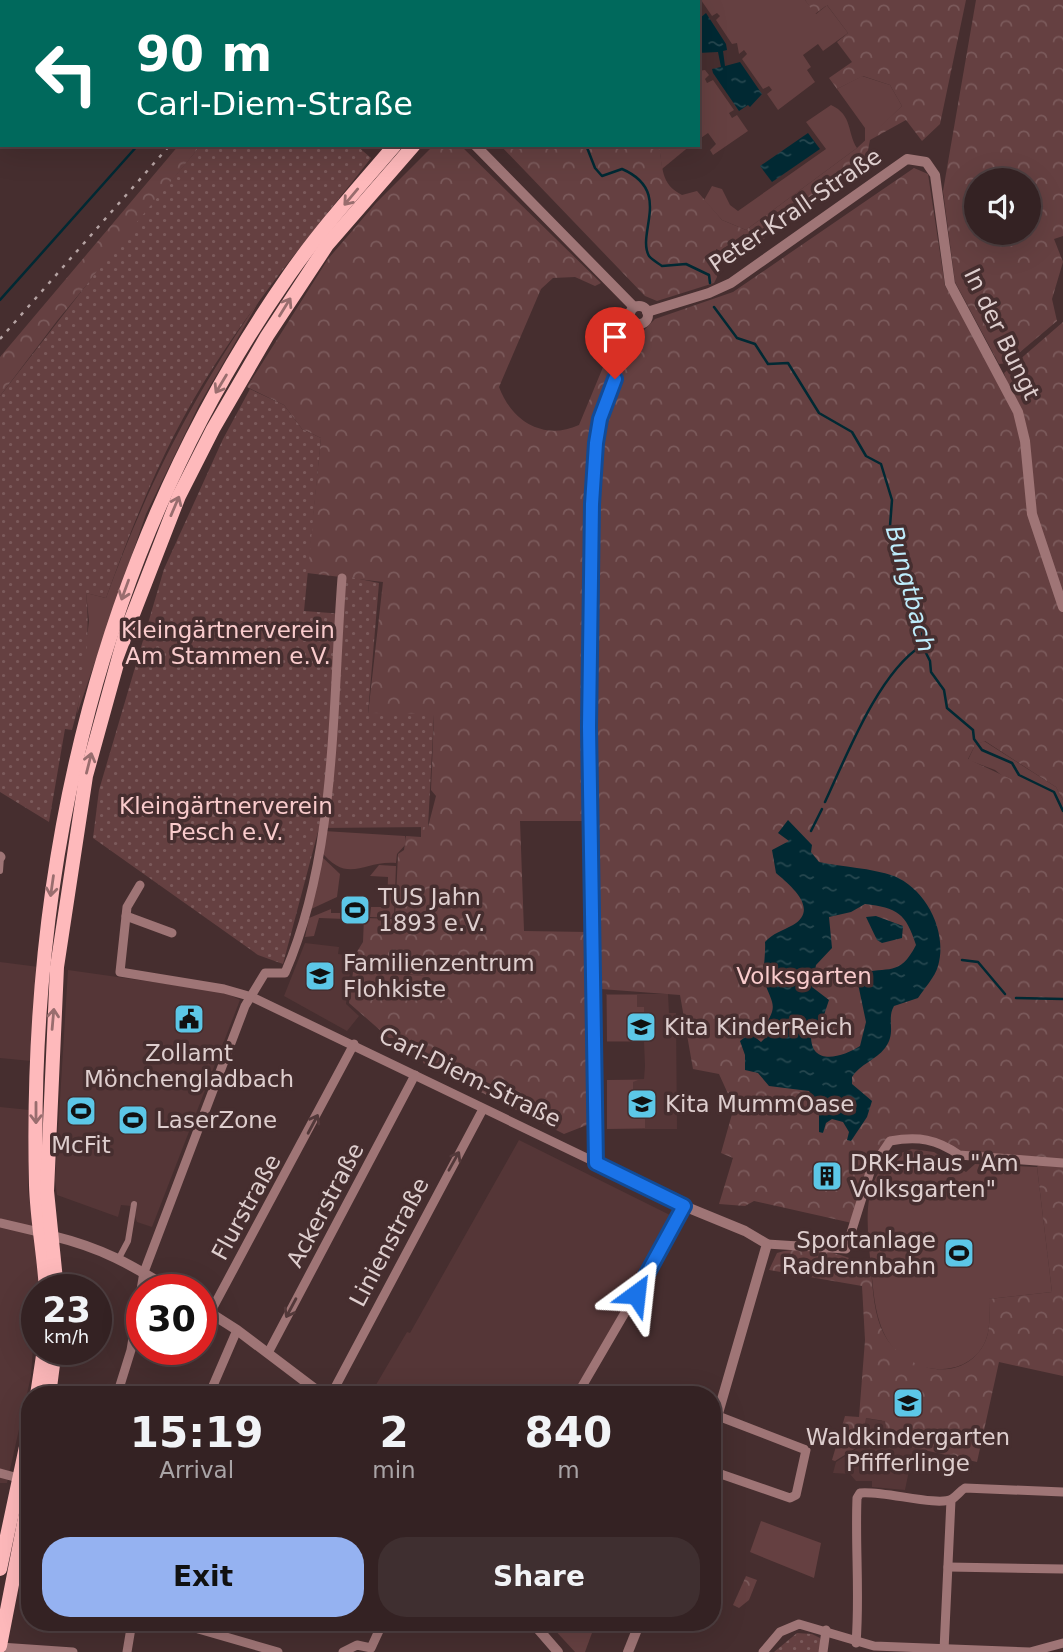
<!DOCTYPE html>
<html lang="en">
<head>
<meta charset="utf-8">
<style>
	body { margin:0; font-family:"DejaVu Sans",sans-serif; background:#3f2f30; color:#f1f3f6; height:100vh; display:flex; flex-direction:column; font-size:26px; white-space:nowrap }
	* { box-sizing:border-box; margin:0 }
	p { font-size:23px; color:#a9a4a6 }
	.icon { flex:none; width:38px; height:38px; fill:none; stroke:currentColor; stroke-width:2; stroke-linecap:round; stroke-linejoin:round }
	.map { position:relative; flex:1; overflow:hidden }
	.sheet { position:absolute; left:21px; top:1386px; width:700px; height:245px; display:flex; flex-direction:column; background:#342223; border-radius:28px; box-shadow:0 7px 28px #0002,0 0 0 2px #4e3f41 }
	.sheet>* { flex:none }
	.banner { position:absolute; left:0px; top:0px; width:700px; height:147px; box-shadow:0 7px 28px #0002,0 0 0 2px #4e3f41; background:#00695c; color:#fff; overflow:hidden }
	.controls { position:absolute; left:964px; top:168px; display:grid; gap:14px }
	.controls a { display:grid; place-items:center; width:77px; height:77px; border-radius:50%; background:#342223; box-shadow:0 7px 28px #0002,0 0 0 2px #4e3f41; font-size:35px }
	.speed { position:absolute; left:21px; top:1274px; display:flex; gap:14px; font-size:35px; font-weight:700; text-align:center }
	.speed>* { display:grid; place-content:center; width:91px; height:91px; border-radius:50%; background:#342223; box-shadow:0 7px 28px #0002,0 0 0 2px #4e3f41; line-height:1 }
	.speed small { font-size:18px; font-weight:400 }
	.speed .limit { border:10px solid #d22; background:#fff; color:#111 }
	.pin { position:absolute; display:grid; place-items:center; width:60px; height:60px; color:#fff; margin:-72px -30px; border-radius:50% 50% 50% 0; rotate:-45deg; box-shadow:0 0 7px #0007 }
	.pin .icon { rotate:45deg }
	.me { position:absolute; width:77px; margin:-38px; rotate:30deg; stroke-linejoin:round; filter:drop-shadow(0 0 5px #0008) }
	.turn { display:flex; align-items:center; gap:24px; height:147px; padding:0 21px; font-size:32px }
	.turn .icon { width:91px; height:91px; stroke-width:2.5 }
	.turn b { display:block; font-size:49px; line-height:60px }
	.eta { display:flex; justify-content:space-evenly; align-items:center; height:119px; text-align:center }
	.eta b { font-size:42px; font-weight:700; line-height:49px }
	.button { display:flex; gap:14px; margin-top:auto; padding:14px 21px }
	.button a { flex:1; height:80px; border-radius:28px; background:#95b2f1; color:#111; font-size:28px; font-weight:700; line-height:80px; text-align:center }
	.button a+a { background:#3f2f30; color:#f1f3f6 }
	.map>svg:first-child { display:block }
	.built { fill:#553637 }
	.industrial { fill:url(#industrial-furrows) }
	.grass { fill:#654041 }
	.forest { fill:url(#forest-crowns); fill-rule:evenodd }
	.garden { fill:url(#garden-dots) }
	.water { fill:url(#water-ripples); fill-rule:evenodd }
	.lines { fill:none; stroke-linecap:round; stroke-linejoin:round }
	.stream { stroke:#012933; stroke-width:2.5 }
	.pedestrian { stroke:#9f7576; stroke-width:6 }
	.minor { stroke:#9f7576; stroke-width:9 }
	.tertiary { stroke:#9f7576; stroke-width:10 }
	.secondary { stroke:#db989a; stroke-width:12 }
	.primary { stroke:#feb9bb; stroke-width:14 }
	.rail { stroke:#b4a2a2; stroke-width:2.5; stroke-dasharray:3.5 7; stroke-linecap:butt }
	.oneway { stroke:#996d6e }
	.oneway2 { stroke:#53393a }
	.route-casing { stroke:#114b97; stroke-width:18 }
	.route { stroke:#1a73e8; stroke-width:12 }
	.labels { text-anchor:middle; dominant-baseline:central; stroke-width:7; stroke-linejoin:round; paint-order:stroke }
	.street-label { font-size:23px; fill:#decece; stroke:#462e2f }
	.park-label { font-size:23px; fill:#f9cbcc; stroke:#462e2f }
	.poi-label { font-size:23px; fill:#decece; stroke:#462e2f; text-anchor:start }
	.water-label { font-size:24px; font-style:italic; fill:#bdecfb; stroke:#462e2f }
</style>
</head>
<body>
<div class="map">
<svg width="1063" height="1652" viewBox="0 0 1063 1652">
	<defs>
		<pattern id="industrial-furrows" width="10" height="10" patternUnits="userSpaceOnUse" patternTransform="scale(1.75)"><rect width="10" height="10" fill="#553637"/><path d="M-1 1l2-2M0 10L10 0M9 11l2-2" fill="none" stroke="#6d5253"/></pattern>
		<pattern id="forest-crowns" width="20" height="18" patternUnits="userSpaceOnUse" patternTransform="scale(1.75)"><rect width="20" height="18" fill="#654041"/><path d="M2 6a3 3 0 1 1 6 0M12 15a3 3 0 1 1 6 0" fill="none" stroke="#7b5a5b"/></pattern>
		<pattern id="garden-dots" width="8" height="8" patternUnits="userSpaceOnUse" patternTransform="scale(1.75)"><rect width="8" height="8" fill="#654041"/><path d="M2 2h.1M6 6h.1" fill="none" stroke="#7b5a5b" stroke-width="1.8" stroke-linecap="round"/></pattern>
		<pattern id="water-ripples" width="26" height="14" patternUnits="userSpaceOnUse" patternTransform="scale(1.75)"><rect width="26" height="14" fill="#012933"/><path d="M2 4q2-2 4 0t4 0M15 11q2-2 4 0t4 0" fill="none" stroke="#26474f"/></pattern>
	</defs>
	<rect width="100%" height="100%" fill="#462e2f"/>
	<g class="built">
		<polygon points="305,943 339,947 338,954 352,956 346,1004 359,1016 347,1031 284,996"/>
		<polygon points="0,962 39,967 31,1061 0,1058"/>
		<polygon points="68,970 224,992 240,1000 152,1227 137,1222 131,1206 121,1205 118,1217 57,1195 55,1180"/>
		<polygon points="606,994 668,994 669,1013 676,1013 677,1129 607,1129 607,1080 644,1079 645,1066 644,1042 607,1042"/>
		<polygon points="0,1107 30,1110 28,1191 41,1274 37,1290 31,1376 7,1483 0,1483"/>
		<polygon points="519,1140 680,1220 579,1395 370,1395 407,1332 410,1333"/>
		<polygon points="880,1376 939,1387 926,1453 913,1451 905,1490 872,1487 872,1481 856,1481 850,1474 833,1473 836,1462 867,1442 861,1439 865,1418 882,1421"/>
	</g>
	<polygon class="industrial" points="342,0 521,0 520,2"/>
	<g class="grass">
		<polygon points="701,0 805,0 816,14 826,6 823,0 848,33 823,51 818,44 803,55 811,67 807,70 815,82 778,110 767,94 772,90 769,86 763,89 742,59 747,54 744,50 739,54 737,43 732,44 716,20 720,16 717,13 712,16"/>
		<polygon points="705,70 709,75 705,79 707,83 713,80 734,110 729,113 732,118 737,115 748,131 713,155 710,150 716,144 708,133 698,140 698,71"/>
		<polygon points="862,76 890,85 902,106 865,142 865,128 837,89"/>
		<path d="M831,105c22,10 16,28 26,43l-111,82 -24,-10 -18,-20 8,-14 10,3 8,16 8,6 88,-62 -20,-27z"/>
		<polygon points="659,145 691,145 662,169"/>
		<path d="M262,296l-63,109 -53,109 -69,200 12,-93 -3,-28 20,5c42,-115 87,-202 156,-302z"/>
		<polygon points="984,741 1056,787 1063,800 1063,825 995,770 968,760 975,745"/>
		<path d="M324,831l81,5 1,8 -9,10 -1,9c-33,-3 -48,23 -76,-13z"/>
		<polygon points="319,854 340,874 337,897 309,910"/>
		<polygon points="379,865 396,866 394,918 370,917 371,907 387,907 388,877 370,876"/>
		<polygon points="331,909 331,913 345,913 345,919 319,918 314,936 305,937 309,918"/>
		<polygon points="607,995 637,995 637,1007 644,1007 644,1024 633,1025 633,1039 638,1041 607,1041"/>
		<polygon points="607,1080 638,1080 633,1082 633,1096 645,1096 645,1128 607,1129"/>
		<path d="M912,1149l22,3 32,20 9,-8 62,3 15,125 -63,7c0,14 2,30 -4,43 -16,36 -69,34 -91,7 -19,-23 -20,-53 -23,-81 -4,-45 -14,-103 41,-119z"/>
		<polygon points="761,1521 821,1543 814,1578 750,1552"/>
		<polygon points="557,1622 596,1622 585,1652 575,1652 552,1627"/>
	</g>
	<g class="forest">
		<path d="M805,0h161l-26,124 -18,17 -16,-21 -36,20 -3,15 5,13 -4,1 -7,-8 -100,70 4,7 -12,9 -9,-13 -20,14 4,6 -12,-5 1,28 -3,6 -57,18 -12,-5 -145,-151h159c4,22 1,39 23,50l15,-4 25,29 24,10 111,-82 45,-42 -12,-21 -27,-9 -26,13 -8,-11 23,-16 -15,-20 11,-9 -21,-28 -12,9z"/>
		<path d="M976,0h87v236l-9,3 9,23 -11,37 5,22 -50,42 -8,1 -44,-82 -12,-91zM976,180h53v53h-53z"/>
		<polygon points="179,145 201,145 57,321 0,396 0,357"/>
		<path d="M434,145h26l141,138 -6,3 -20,-9 -22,1 -12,11 -42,98c13,35 45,54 80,38l44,-106 18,14 14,-14 78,-27 181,-124 14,6 17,112 42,66 29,55 -12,-34 59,-51v478l-7,-13 -71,-46 -10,4 -7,14 49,23 46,41v553l-64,-14 -22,100 -88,-20 -4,-21 -19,-3 -5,21 6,2 -32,20 -3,-1 13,-44 14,1 6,-77 -3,-54 -93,-16 8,-17c29,-9 70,-1 94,17 2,21 3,45 13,64 20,38 80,52 101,8 6,-13 4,-29 4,-43l63,-7 -15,-125 5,-6 -83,-6 -43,-18 -31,9 -33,77 -98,-22 -9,5 -26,-2 14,-46 -12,-5 13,-46 -15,-33 -26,-5 -13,-74 -79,-6 -9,-171 -7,-1v4h-65l4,110 63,1v193l-23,9 -141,-71v-9l-10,-2 -18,-14h-6l-40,-35 4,-31 77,4 -77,-6 2,-15 8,-13 1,-24 31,1 3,-65 6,-4 2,-14 15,1v-10h7l8,-31 -5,-6 3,-75 -66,-1 15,-132 -76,-9 14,-135 -19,-9 -18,-24 -37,-18 81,-128 48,-56z"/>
		<polygon points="746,1576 757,1580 749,1600 739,1608 733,1605"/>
	</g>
	<g class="garden">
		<path d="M201,145h155l15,13c-54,69 -110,135 -157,208 -47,72 -79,152 -108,232l-20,-5c5,44 -2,95 -14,137l-7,-1 -16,93 -49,-30v-396l116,-149z"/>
		<polygon points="250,389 284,405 302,429 321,438 304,611 344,614 345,576 379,583 368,713 434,714 428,827 319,828 283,964 258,955 93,838 99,790 164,569 223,439"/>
		<polygon points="797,1633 812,1634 820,1638 820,1652 774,1652"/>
	</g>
	<g class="water">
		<polygon points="706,13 726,44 727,50 723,51 725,66 740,62 762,94 750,107 748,105 739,111 713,73 712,69 721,67 718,52 698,53 700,18"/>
		<polygon points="808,133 820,149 772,182 760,166"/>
		<path d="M788,820l24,25 -1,7 8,10c24,5 52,6 75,14 32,13 54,56 44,90 -3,11 -14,23 -20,32l-24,8c-8,14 3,26 -9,42 -9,12 -25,16 -33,29v7l20,17 -5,16 -16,24 -4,-1 2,-8 -6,-10 -11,-3 -6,4 -3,10 -4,-1v-24l-10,-17 -40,-5 -11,-13 -13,-3v-15l-5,-14 10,-8 11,9 6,-6 -2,-11c14,-20 6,-23 0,-42 -3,-11 1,-29 0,-41 8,-9 17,-11 28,-17 27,-16 -3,-40 -17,-52l-4,-23 17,-9 -11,-8zM865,904c32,4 41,9 51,41 -17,33 -27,20 -57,29l-2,5 9,43 -6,24c-17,11 -49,21 -49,-10l7,-3 11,-33 -17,-13 4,-22 16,-17 -3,-31 22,-5z"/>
		<polygon points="876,916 903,926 902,938 882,943 877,940 866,917"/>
	</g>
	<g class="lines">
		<g class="stream">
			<polyline points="258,2 259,0"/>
			<path d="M586,145l9,23 7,8 20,-7c51,22 14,64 27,87 3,4 9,7 13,10l24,-2 23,11 1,8"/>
			<polyline points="0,300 138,145"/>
			<polyline points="714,307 737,338 755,344 768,364 788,363 819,413 852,432 866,456 881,464 892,500 890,526 896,553 906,566 910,585 907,595 922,629 922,645 930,661 931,672 944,690 947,708 973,730 974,739 982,750 1012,763 1019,775 1054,792 1063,811"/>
			<path d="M825,802c22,-47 53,-128 96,-156"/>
			<polyline points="811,831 822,809"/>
			<polyline points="962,960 978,962 1005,994"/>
			<polyline points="1016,998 1063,999"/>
		</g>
		<g class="pedestrian">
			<polyline points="0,871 1,857"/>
			<polyline points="119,1258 128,1241 134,1204"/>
		</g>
		<g class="minor">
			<polyline points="0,856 1,857"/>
			<polyline points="140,885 127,907 120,972 224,989 252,997 595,1162"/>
			<polyline points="126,916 172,933"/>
			<polyline points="0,1223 43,1233"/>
			<path d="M767,1244l79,5 25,-80 19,-28c28,-5 47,-2 69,14l104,8"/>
			<polyline points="210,1313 354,1044"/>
			<polyline points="268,1353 415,1075"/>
			<path d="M117,1395l14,-45 13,-78 101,-266 20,-33h20c52,-119 47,-267 57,-395"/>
			<polyline points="209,1395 237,1330"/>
			<polyline points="331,1395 483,1109"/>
			<polyline points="577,1395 644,1280 684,1206"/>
			<polyline points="712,1471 790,1498 796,1495 806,1450 718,1416"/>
			<polyline points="0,1473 22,1479"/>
			<polyline points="948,1567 1063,1569"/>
			<polyline points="174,1622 278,1652"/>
			<path d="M856,1643c4,-49 -1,-96 1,-145l3,-5c22,-3 78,14 92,6 5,-3 8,-8 13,-11l98,4"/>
			<polyline points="0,1647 73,1652"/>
			<polyline points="944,1650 951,1500"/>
			<polyline points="127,1652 132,1622"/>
			<polyline points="343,1652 357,1645 371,1648 383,1622"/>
			<polyline points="763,1652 780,1632 799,1624 874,1646 1030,1652 1063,1643"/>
			<polyline points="823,1652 826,1630"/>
		</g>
		<g class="tertiary">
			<polyline points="475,145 634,307"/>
			<circle cx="639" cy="315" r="9"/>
			<polyline points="647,312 709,293 731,283 907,159 926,162 935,175 950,284 1018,412 1025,441 1032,514 1063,607"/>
			<polyline points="635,322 600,419 592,504 589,727 595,1162 684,1206 745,1231 767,1244 712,1434"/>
			<path d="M53,1236c49,12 77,28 119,54"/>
			<polyline points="201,1307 237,1330 323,1395"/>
			<polyline points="532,1622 558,1652"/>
			<polyline points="628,1652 640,1622"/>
		</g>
		<polyline class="secondary" points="327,0 328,2"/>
		<g class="primary">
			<polyline points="551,2 552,0"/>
			<path d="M46,1290c-2,-35 -9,-70 -10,-105 -8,-326 65,-640 253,-910 32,-46 70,-88 106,-130"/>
			<polyline points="57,1290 47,1191 57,967 86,776 125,635 179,496 213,429 267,336 327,245 414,145"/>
			<polyline points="37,1395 44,1349"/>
			<polyline points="49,1395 55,1349"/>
			<polyline points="0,1569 30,1428"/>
			<polyline points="0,1646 30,1492"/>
		</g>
		<g class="rail">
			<polyline points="288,2 289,0"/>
			<polyline points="0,339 170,145"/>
		</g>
	</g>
	<defs><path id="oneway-shaft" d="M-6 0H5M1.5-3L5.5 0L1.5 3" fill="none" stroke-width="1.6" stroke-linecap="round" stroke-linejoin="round" transform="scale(1.75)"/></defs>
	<g class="oneway">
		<use href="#oneway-shaft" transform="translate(351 197) rotate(130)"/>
		<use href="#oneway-shaft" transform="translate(285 307) rotate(-58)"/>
		<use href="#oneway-shaft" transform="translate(221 384) rotate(121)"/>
		<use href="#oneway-shaft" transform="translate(175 506) rotate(-67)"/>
		<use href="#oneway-shaft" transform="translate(125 590) rotate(110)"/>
		<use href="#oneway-shaft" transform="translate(89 763) rotate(-76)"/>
		<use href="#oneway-shaft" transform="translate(52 886) rotate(98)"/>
		<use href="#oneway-shaft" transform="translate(53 1019) rotate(-85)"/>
		<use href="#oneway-shaft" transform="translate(36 1113) rotate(90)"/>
	</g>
	<g class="oneway2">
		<use href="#oneway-shaft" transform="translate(313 1124) rotate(-62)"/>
		<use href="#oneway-shaft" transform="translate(454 1161) rotate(-61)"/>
		<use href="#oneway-shaft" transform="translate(291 1308) rotate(118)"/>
	</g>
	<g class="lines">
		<g class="route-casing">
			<polyline id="route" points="615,379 600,419 596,443 592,504 589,727 596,1163 684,1206 636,1294"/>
		</g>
		<use href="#route" class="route"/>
	</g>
	<defs>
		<g id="stadium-square" transform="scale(1.575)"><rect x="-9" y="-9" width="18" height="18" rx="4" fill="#5cc7e7" stroke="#462e2f"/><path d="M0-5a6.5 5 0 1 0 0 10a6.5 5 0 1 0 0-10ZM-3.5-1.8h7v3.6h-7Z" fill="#111"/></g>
		<g id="school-square" transform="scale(1.575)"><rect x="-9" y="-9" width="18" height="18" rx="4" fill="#5cc7e7" stroke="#462e2f"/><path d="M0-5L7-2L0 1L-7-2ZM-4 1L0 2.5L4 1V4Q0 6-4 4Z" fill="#111"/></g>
		<g id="civic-square" transform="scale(1.575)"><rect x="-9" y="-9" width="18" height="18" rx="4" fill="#5cc7e7" stroke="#462e2f"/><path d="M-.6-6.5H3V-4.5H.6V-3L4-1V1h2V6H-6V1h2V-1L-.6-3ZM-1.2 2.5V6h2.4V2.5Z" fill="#111"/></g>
		<g id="building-square" transform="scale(1.575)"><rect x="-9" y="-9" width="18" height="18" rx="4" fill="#5cc7e7" stroke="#462e2f"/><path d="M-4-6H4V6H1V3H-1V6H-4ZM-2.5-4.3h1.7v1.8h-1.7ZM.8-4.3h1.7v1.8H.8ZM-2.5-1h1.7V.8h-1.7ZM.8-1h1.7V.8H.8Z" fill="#111"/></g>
	</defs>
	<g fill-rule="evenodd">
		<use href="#stadium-square" x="355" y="910"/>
		<use href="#school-square" x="320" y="976"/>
		<use href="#civic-square" x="189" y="1019"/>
		<use href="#school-square" x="641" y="1027"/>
		<use href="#school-square" x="642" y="1104"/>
		<use href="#stadium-square" x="81" y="1111"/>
		<use href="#stadium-square" x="133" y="1120"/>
		<use href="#building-square" x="827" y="1176"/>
		<use href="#stadium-square" x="959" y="1253"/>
		<use href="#school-square" x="908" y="1403"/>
	</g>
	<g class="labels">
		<g class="street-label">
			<text transform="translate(795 210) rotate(-34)">Peter-Krall-Straße</text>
			<text transform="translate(1002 334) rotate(64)">In der Bungt</text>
			<text transform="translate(470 1077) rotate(26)">Carl-Diem-Straße</text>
			<text transform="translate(325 1205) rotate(-62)">Ackerstraße</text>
			<text transform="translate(246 1207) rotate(-61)">Flurstraße</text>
			<text transform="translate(389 1242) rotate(-62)">Linienstraße</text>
		</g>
		<g class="park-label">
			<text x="228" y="630">Kleingärtnerverein<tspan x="228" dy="26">Am Stammen e.V.</tspan></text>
			<text x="226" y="806">Kleingärtnerverein<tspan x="226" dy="26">Pesch e.V.</tspan></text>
			<text x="804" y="976">Volksgarten</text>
		</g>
		<g class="poi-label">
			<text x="378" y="897">TUS Jahn<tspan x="378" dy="26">1893 e.V.</tspan></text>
			<text x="343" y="963">Familienzentrum<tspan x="343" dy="26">Flohkiste</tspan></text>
			<text x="664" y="1027">Kita KinderReich</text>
			<text x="189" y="1053" text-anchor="middle">Zollamt<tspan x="189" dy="26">Mönchengladbach</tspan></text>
			<text x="665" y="1104">Kita MummOase</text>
			<text x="156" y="1120">LaserZone</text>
			<text x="81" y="1145" text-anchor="middle">McFit</text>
			<text x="850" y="1163">DRK-Haus "Am<tspan x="850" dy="26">Volksgarten"</tspan></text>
			<text x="936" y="1240" text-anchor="end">Sportanlage<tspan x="936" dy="26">Radrennbahn</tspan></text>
			<text x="908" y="1437" text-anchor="middle">Waldkindergarten<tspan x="908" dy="26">Pfifferlinge</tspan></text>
		</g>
		<g class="water-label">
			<text transform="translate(910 589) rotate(75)">Bungtbach</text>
		</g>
	</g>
</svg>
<div class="controls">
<a><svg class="icon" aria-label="sound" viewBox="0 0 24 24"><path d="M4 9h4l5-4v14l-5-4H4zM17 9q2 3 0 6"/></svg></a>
</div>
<div class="speed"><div>23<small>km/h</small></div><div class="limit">30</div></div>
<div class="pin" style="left:615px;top:379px;background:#d93025"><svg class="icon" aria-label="arrive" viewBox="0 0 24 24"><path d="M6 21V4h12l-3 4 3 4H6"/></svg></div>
<svg class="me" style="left:636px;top:1294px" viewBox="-20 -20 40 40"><path d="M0-17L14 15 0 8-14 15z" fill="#1a73e8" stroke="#fff" stroke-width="4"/></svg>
<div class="banner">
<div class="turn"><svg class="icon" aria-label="left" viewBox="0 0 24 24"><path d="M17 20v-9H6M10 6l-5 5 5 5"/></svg><div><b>90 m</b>Carl-Diem-Straße</div></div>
</div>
<section class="sheet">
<div class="eta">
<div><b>15:19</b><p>Arrival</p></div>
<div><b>2</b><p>min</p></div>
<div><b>840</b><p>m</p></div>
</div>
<div class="button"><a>Exit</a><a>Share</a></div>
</section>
</div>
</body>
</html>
